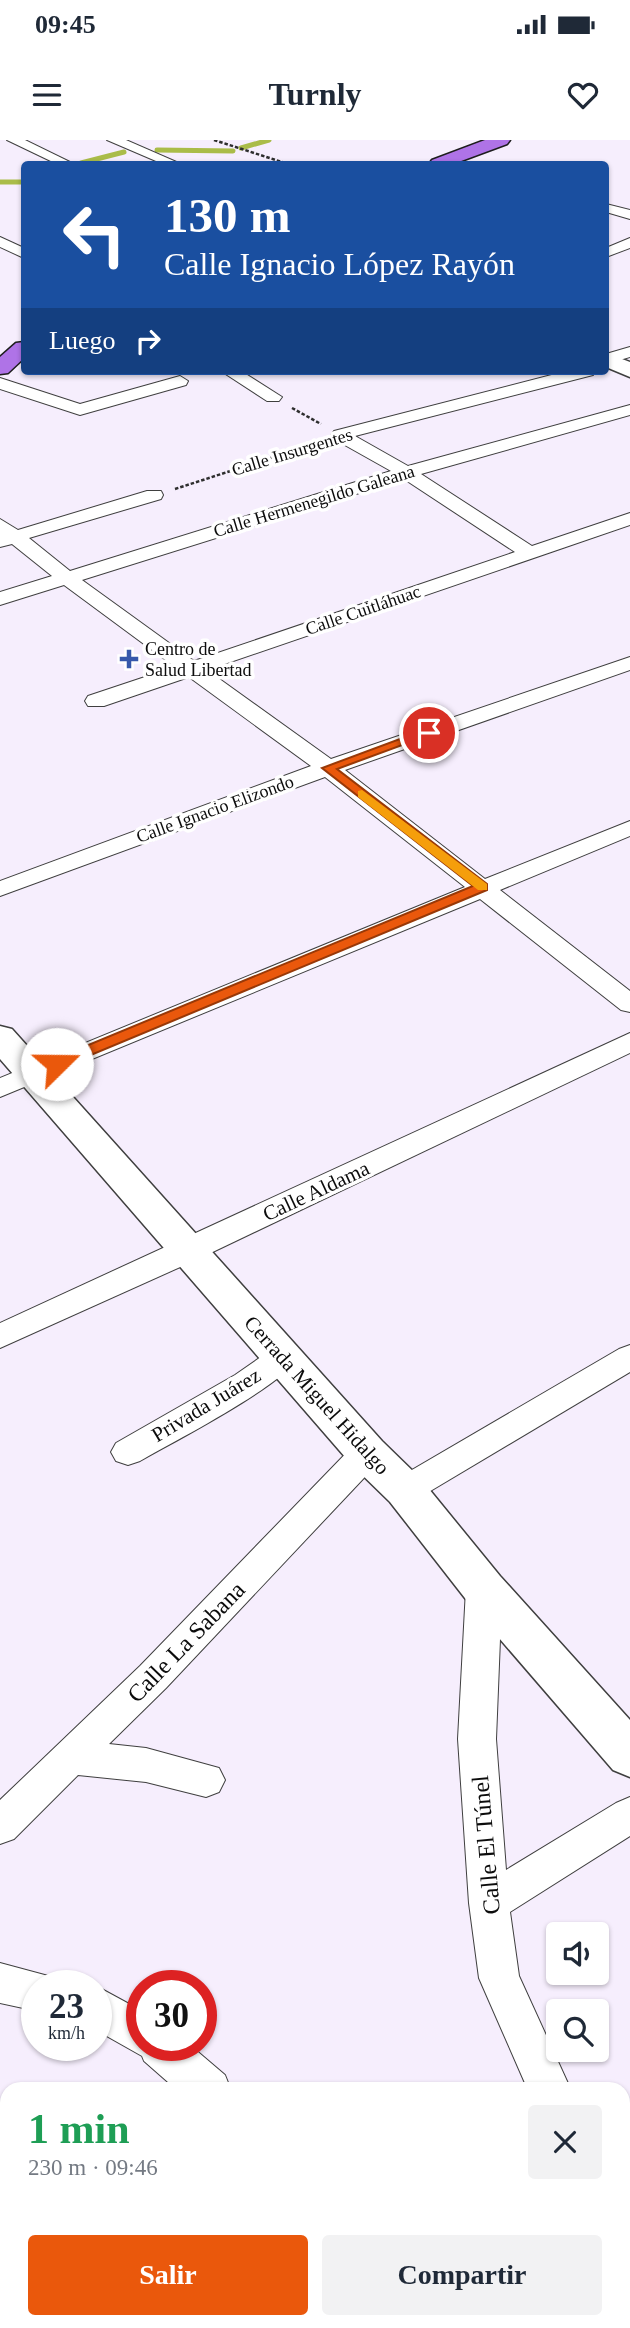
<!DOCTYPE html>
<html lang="es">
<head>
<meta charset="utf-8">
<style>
	body { margin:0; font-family:Georgia,serif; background:#f2f2f3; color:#1f2937; height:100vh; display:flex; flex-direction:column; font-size:26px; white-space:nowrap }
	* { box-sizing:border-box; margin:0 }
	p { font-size:23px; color:#747a83 }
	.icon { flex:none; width:38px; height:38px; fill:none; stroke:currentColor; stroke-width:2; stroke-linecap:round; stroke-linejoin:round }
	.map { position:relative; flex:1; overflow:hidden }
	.details { position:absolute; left:0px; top:1942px; width:630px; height:247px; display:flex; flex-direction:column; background:#fff; border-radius:21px 21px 0 0; box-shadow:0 2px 5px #0004 }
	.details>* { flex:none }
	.hud { position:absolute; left:21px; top:21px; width:588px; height:214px; border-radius:7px; box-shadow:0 2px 5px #0004; background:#1a4fa0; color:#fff; overflow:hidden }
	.controls { position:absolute; left:546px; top:1782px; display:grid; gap:14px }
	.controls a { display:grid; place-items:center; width:63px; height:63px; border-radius:7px; background:#fff; box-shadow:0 2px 5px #0004; font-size:35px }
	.speed { position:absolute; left:21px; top:1830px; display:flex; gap:14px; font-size:35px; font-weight:700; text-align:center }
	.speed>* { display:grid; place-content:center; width:91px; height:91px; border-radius:50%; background:#fff; box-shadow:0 2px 5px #0004; line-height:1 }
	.speed small { font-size:18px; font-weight:400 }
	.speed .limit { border:10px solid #d22; background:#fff; color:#111 }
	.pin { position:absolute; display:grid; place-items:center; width:60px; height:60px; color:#fff; margin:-30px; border:4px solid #fff; border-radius:50%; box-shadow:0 2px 7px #0007 }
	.me { position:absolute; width:77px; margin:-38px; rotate:68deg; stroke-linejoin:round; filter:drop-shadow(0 0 5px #0008) }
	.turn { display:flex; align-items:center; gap:24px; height:147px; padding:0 28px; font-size:32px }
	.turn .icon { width:91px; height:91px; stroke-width:2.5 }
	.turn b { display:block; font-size:49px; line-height:60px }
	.then { display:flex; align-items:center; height:66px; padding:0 28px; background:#0003; gap:14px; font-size:26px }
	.round { display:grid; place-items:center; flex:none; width:74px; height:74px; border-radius:7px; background:#f2f2f3 }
	.head { display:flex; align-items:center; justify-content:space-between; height:119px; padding:0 28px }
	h1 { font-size:42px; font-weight:800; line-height:52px; color:#1e9e55 }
	.primary-button { display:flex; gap:14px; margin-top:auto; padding:14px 28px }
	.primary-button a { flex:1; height:80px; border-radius:7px; background:#ea580c; color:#fff; font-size:28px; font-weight:800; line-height:80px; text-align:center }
	.primary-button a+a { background:#f2f2f3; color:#1f2937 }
	.status { display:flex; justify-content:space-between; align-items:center; height:49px; padding:0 35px; background:#fff; direction:ltr }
	.status svg { height:19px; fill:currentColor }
	header { display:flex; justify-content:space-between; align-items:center; height:91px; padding:0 28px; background:#fff; font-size:32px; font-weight:800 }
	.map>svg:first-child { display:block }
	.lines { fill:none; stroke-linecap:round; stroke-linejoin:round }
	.stream { stroke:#aabc49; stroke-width:5 }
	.minor-casing { stroke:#3f3f3f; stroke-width:2 }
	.tertiary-casing { stroke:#3f3f3f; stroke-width:3 }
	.primary-casing { stroke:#1d1d1d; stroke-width:3 }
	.path { stroke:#2e2e2e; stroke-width:2.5; stroke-dasharray:3.5 2; stroke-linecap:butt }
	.minor { fill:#fff; fill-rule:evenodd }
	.tertiary { fill:#fff; fill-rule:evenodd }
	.primary { fill:#af73e7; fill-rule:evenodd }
	.route { fill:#ea580c; stroke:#983908; stroke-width:2 }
	.slow { fill:#f59e0b }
	.poi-dot { fill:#3658ab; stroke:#fff; stroke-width:2.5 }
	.labels { text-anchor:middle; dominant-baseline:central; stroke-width:7; stroke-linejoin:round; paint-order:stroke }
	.far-street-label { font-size:18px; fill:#0c0c0c; stroke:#fff }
	.far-poi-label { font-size:18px; fill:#0c0c0c; stroke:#fff; text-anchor:start }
	.street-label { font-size:21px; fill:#0c0c0c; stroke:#fff }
	.near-street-label { font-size:24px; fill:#0c0c0c; stroke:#fff }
</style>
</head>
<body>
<div class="status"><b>09:45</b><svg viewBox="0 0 49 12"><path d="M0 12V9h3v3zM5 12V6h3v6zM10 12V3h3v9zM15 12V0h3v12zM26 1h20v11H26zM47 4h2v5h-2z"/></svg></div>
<header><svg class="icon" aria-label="menu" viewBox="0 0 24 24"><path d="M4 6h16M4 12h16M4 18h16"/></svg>Turnly<svg class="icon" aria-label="heart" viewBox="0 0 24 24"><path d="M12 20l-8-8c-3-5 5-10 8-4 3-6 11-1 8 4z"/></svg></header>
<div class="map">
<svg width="630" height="2188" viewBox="0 0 630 2188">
	<rect width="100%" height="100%" fill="#f6eefd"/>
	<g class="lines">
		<g class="stream">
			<polyline points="241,8 269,0"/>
			<polyline points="157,10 233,11"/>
			<polyline points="81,23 124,12"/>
			<polyline points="0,42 24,42"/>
		</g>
		<g class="minor-casing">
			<g id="minor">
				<polygon points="7,0 25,0 74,24 57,24"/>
				<polygon points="107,0 126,0 181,24 163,24"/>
				<polygon points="606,64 630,70 630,79 606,72"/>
				<polygon points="0,97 24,108 24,118 0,107"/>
				<polygon points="630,98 630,108 606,117 606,108"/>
				<polygon points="630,207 630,217 606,224 606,214"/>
				<polygon points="221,231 241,231 282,257 279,261 267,261"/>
				<path d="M567,231h28l-2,4 -238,61 53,30 222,-61v10l-209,59 111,72 98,-33v12l-423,145 124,89 299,-102v13l-285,100 140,109 145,-58v15l-130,54 130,101v21l-9,-2 -141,-111 -480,198v-19l465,-191 -140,-110 -325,119v-15l311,-115 -122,-89 -85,29h-16l-3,-5 3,-5 87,-29 -111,-82 -64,20v-13l52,-16 -40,-32 -12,3v-28l18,11 129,-39h14l2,4 -2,4 -132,39 41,33 321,-100 -57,-32 -3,-4 3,-4zM404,339l111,73 -321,109 -112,-81z"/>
				<polygon points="180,236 188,241 186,245 80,275 0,249 0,238 80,264"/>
				<polygon points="630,893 630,913 198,1119 0,1208 0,1183"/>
				<polygon points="630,1205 630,1232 417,1359 405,1363 393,1359 388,1350 393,1341 619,1209"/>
				<path d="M282,1206l11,4 5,8c-16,28 -125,84 -158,103l-12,4 -12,-4 -5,-9 5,-9 119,-68 36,-25z"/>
				<polygon points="367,1300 379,1304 384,1313 379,1322 166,1548 109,1604 146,1608 219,1628 225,1640 219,1652 206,1657 146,1642 78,1635 14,1699 0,1704 0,1660 140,1526 355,1304"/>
				<polygon points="484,1434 496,1439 502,1449 496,1599 506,1730 616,1663 630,1657 630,1696 510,1772 519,1836 571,1950 528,1950 479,1838 469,1763 458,1599 466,1449 472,1439"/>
				<polygon points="0,1823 52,1837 56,1846 37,1846 37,1871 0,1863"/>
				<polygon points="95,1846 96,1846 142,1871 142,1906 191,1906 225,1935 231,1950 177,1950 144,1921 142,1916 96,1890"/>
				<polygon points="623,2098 630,2101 630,2153 623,2150"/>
				<polygon points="623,2164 627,2166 630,2188 589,2188 588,2182 623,2182"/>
				<rect x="335" y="2182" width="46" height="6"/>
			</g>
		</g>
		<g class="tertiary-casing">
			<g id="tertiary">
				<polygon points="606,213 630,222 630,237 606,227"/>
				<polygon points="0,886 12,889 382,1301 420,1338 500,1436 630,1580 630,1637 613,1630 468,1462 390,1362 352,1325 0,919"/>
			</g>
		</g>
		<g class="primary-casing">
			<g id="primary">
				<polygon points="485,0 510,0 507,4 453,24 429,24 432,20"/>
				<polygon points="24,202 24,218 8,233 0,234 0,217 16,203"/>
			</g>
		</g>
		<g class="path">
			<polyline points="214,0 288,24"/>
			<polyline points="292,268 321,284"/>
			<polyline points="175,349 320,302"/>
		</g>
		<use href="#minor" class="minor"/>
		<use href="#tertiary" class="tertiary"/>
		<use href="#primary" class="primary"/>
	</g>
	<polygon class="route" points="424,590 435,593 337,629 487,744 487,750 62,927 52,927 50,924 52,920 473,746 322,628"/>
	<polygon class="slow" points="362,650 487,744 487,750 478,750 358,657 358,651"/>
	<path class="poi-dot" d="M125.5 508.5h7v7h7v7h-7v7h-7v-7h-7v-7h7z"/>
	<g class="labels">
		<g class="far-street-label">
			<text transform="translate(292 312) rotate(-17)">Calle Insurgentes</text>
			<text transform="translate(314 361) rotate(-17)">Calle Hermenegildo Galeana</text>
			<text transform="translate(363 470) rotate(-19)">Calle Cuitláhuac</text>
			<text transform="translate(215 669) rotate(-20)">Calle Ignacio Elizondo</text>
		</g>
		<g class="far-poi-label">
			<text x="145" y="509">Centro de<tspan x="145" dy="21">Salud Libertad</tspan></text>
		</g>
		<g class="street-label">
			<text transform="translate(316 1051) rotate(-25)">Calle Aldama</text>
			<text transform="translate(317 1255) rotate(48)">Cerrada Miguel Hidalgo</text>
			<text transform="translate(206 1265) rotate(-31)">Privada Juárez</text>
		</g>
		<g class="near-street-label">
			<text transform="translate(186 1502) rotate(-46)">Calle La Sabana</text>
			<text transform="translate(486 1705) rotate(-95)">Calle El Túnel</text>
		</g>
	</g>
</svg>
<div class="controls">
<a><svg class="icon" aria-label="sound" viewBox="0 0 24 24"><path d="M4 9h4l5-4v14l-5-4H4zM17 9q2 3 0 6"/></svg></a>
<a><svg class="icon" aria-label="search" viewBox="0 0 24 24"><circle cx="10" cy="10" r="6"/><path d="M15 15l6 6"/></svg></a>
</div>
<div class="speed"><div>23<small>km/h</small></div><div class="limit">30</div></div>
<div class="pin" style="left:429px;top:593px;background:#d93025"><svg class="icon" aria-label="arrive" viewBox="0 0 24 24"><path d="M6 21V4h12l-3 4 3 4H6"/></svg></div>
<svg class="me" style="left:57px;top:924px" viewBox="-20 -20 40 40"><circle r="19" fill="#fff"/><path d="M0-13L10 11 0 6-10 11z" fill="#ea580c"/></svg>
<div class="hud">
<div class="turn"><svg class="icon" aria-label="left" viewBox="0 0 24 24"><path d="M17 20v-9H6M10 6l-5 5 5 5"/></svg><div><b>130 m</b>Calle Ignacio López Rayón</div></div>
<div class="then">Luego<svg class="icon" aria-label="right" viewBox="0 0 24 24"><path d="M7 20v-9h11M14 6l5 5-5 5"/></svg></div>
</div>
<section class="details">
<div class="head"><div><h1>1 min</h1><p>230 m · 09:46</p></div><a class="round"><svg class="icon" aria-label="close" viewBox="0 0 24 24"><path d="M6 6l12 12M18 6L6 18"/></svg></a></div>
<div class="primary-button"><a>Salir</a><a>Compartir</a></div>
</section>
</div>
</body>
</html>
